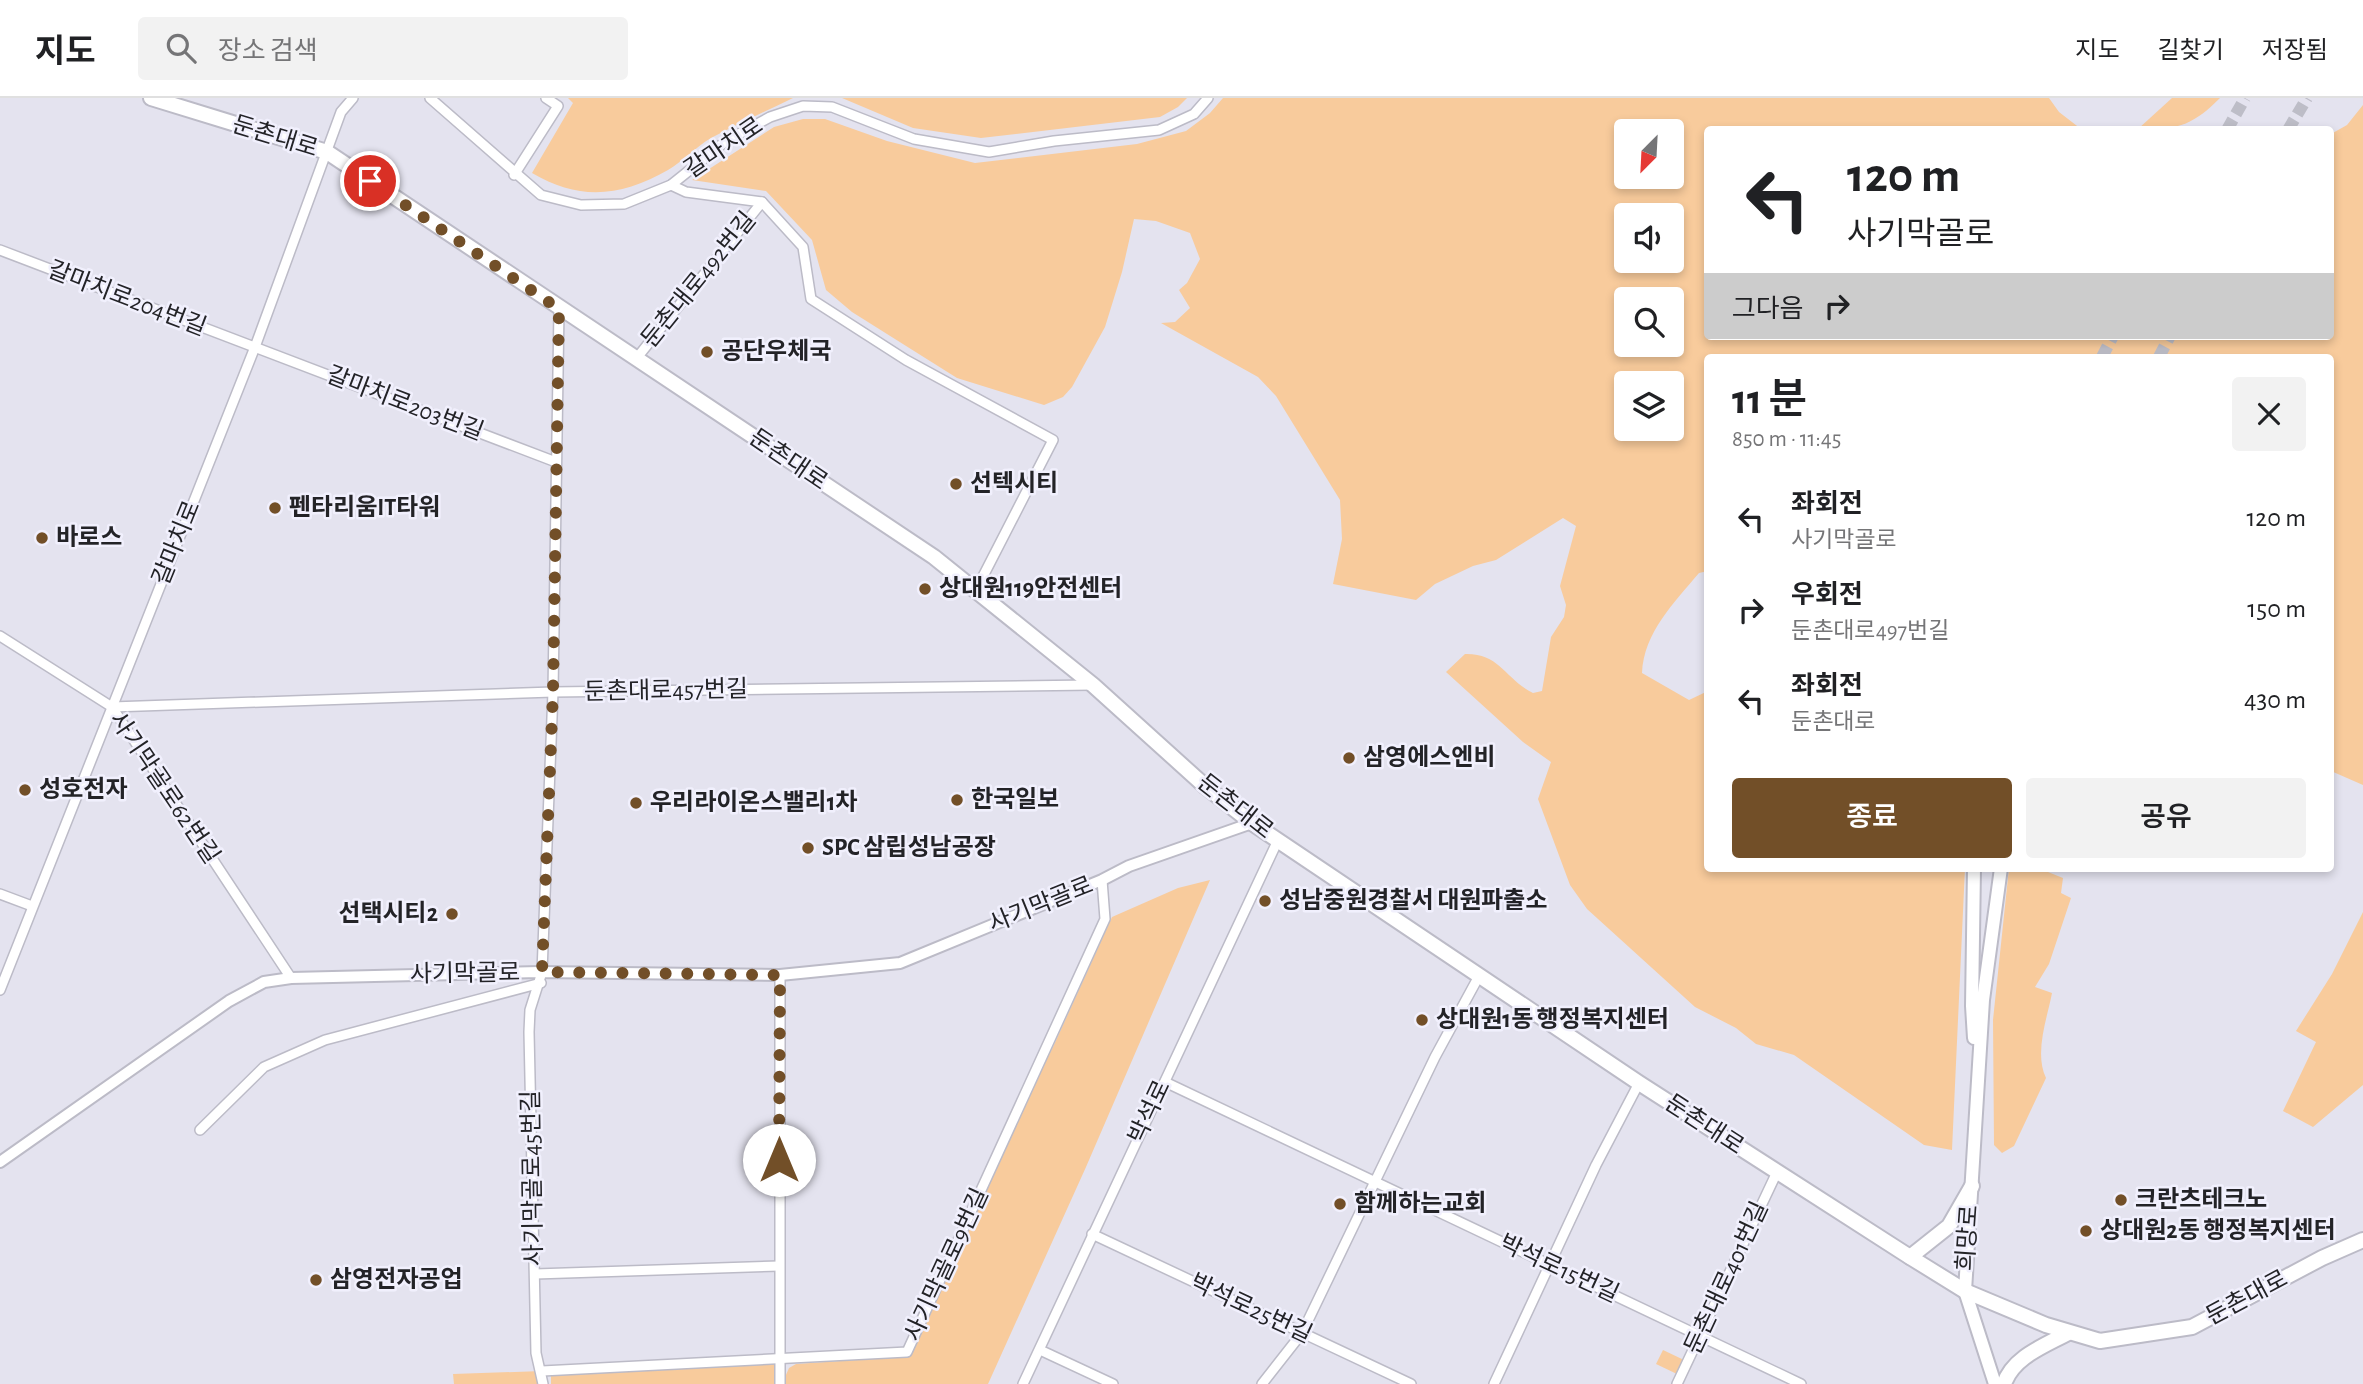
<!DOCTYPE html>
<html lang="ko">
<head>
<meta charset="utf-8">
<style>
	body { margin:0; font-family:"Alegreya Sans","Noto Sans KR",sans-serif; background:#f2f2f2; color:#202124; height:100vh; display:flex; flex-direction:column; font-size:26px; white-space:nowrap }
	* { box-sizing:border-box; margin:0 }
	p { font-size:23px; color:#757577 }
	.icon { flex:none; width:38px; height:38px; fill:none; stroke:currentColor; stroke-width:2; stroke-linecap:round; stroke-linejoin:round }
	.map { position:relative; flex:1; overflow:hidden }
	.sheet { position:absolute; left:1704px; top:256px; width:630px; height:518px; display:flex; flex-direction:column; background:#fff; border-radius:7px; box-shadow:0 4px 10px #0003 }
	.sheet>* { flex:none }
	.banner { position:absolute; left:1704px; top:28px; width:630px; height:214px; border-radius:7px; box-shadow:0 4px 10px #0003; background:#fff; color:#202124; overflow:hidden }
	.needle { width:46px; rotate:204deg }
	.fabs { position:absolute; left:1614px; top:21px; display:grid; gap:14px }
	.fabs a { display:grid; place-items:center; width:70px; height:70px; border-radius:7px; background:#fff; box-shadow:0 4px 10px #0003; font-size:35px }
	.pin { position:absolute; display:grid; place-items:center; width:60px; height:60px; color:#fff; margin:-30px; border:4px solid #fff; border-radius:50%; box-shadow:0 2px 7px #0007 }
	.me { position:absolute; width:77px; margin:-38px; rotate:0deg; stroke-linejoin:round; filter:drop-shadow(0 0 5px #0008) }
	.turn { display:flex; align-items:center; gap:24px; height:147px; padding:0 28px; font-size:32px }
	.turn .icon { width:91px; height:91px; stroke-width:2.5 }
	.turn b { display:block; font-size:49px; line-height:60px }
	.then { display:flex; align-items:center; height:66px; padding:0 28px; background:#0003; gap:14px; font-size:26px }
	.round { display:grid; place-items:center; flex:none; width:74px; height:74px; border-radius:7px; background:#f2f2f2 }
	.headline { display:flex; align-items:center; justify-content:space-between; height:119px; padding:0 28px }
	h1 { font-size:42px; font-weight:600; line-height:52px }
	.button { display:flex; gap:14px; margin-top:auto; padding:14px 28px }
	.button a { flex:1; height:80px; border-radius:7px; background:#724f28; color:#fff; font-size:28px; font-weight:600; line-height:80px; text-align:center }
	.button a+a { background:#f2f2f2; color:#202124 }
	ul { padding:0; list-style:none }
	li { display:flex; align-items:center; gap:21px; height:91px; padding:0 28px }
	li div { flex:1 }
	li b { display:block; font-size:26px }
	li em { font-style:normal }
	header { display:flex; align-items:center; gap:42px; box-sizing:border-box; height:98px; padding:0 35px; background:#fff; border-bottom:2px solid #e0e0e0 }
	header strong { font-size:33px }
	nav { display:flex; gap:38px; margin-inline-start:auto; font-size:24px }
	.search { width:490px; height:63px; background:#f2f2f2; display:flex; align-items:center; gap:18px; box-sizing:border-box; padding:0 24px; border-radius:7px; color:#757577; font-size:26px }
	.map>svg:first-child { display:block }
	.green { fill:#f8cb9c; fill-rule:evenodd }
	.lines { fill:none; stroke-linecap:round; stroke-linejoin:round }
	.secondary-tunnel { stroke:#bdbdc7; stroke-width:12; stroke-dasharray:12 6; stroke-linecap:butt }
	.minor-casing { stroke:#bcbbc7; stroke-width:12 }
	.tertiary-casing { stroke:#bcbbc7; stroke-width:14 }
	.secondary-casing { stroke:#bcbbc7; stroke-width:16 }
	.primary-casing { stroke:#bcbbc7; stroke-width:18 }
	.minor { stroke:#fff; stroke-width:9 }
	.tertiary { stroke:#fff; stroke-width:10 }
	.secondary { stroke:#fff; stroke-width:12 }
	.primary { stroke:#fff; stroke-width:14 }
	.route { stroke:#724f28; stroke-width:12; stroke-dasharray:0 21.6 }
	.poi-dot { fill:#724f28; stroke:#f1f0fd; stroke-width:2.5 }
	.labels { text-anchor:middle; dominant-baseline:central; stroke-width:5; stroke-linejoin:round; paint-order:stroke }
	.street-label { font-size:24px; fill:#232327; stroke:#f1f0fd }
	.poi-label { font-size:24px; font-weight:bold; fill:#232327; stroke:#f1f0fd; text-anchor:start }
</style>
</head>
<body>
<header>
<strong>지도</strong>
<div class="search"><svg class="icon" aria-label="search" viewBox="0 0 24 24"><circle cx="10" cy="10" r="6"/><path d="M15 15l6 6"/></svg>장소 검색</div>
<nav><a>지도</a><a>길찾기</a><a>저장됨</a></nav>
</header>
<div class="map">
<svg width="2363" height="1286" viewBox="0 0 2363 1286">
	<rect width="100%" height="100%" fill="#e4e3ef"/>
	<g class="green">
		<path d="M568,0h225c-27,13 -55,26 -82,40 -15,9 -28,23 -43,32 -47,27 -89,31 -136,3l41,-70z"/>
		<polygon points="842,0 1187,0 1178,9 1160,19 981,40 913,30"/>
		<path d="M1223,0h826l10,14 22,17 -373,1v206h623v-202l16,-9 16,-20v680l-32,-14v-414h-623v214l-9,2c-25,30 -55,59 -57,100l47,27 19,-9v177h257l-13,282 -28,-5 -130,-90 -38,-11 -20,-16 -41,-21 -108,-98 -17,-24 -32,-86 13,-37 -28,-20 -77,-70 19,-18c35,-1 40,25 68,39l9,-2 9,-54 13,-20 2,-12 -6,-19 16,-60 -13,-8 -67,42 -23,6 -38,18 -19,16 -83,-16 9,-45 -2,-39 -64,-104 -18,-19 -97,-54 14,-1 15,-14 -11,-18 8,-7 13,-24 -10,-26 -34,-12 -22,-2 -12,53 -17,55 -33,60 -9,10 -19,8 -87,-27 -105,-66 -26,-22 -14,-50 -46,-49 -74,-11 82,-53 29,-8h22l62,22 88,22 162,-19 49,-13 24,-18zM1626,33h45v46h-45zM1626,117h45v46h-45zM1626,201h45v46h-45zM1626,285h45v46h-45z"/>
		<path d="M2172,0h48c-28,28 -43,32 -82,31z"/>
		<path d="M2009,770h29l25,10 -2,15 10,5 -22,66 -14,23 17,6c-5,26 -18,60 -6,85l-32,68 -12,7 -8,-8 -1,-125z"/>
		<polygon points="1210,782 1086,1069 988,1286 782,1286 789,1270 796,1266 900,1259 909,1256 967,1133 1019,1012 1053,949 1112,819 1178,790"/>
		<polygon points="2363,814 2363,987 2313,1029 2283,1013 2316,944 2296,933 2332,876"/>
		<polygon points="1663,1252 1684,1262 1677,1276 1656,1266"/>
		<polygon points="780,1263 780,1286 551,1286 551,1274"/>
		<polygon points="542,1273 543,1286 454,1286 453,1276"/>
	</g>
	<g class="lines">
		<g class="secondary-tunnel">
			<polyline points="2227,32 2245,0"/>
			<polyline points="2288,32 2307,0"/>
			<polyline points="2102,259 2113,238"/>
			<polyline points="2159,259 2170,238"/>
		</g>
		<g class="minor-casing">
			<g id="minor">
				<polyline points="430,0 541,97 581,107 624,106 671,87 726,43 770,19 803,8 832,9 914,41 989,54 1054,43 1159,32 1194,16 1208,0"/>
				<polyline points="514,77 558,8 546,0"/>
				<polyline points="671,87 686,94 762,104 803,149 811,201 906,262 1053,342 976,492"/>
				<polyline points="0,152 556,364"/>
				<polyline points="636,261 762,104"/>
				<polyline points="0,538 112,609 291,880"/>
				<polyline points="112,609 553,594 1093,587"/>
				<polyline points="0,796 32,808"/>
				<polyline points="780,877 780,1286"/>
				<polyline points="0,892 255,249 341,14 353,0"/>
				<polyline points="1165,984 1801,1286"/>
				<polyline points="200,1032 264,969 325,942 541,885"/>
				<polyline points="1092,1136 1411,1286"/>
				<polyline points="535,1176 779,1168"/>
				<polyline points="1040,1252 1113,1286"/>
				<polyline points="542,1273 907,1254 1105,821 1102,782"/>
				<polyline points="543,1286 536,1255 529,934 530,912 542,874 553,594 559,211"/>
				<polyline points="1023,1286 1278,742"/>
				<polyline points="1262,1286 1302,1235 1435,959 1479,878"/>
				<polyline points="1494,1286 1596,1067 1639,985"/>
				<polyline points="1677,1286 1777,1074"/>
			</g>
		</g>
		<g class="tertiary-casing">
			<polyline id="tertiary" points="0,1064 229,903 264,884 291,880 539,874 780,877 900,865 1102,782 1129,768 1252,725"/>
		</g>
		<g class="secondary-casing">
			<g id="secondary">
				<polyline points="1974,770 1972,908 1974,940"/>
				<polyline points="1995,1286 1965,1193 1983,902 2001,770"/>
			</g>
		</g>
		<g class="primary-casing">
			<g id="primary">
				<polyline points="151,0 327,54 934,459 1093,587 1206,689 1252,725 1639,985 1910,1159 1965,1193 2046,1227 2100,1243 2192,1229 2322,1160 2363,1142"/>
				<polyline points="1910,1159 1949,1128 1972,1088"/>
				<path d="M2004,1286c9,-27 40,-38 64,-51"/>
			</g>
		</g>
		<use href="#minor" class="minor"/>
		<use href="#tertiary" class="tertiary"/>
		<use href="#secondary" class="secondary"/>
		<use href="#primary" class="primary"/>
	</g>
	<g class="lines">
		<polyline class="route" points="370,83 559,211 553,594 542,874 780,877 779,1062"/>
	</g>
	<g class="poi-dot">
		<circle cx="707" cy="254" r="7"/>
		<circle cx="956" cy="386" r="7"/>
		<circle cx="275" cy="410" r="7"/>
		<circle cx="42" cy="440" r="7"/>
		<circle cx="925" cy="491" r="7"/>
		<circle cx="1349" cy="660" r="7"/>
		<circle cx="25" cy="692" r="7"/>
		<circle cx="957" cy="702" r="7"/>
		<circle cx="636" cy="705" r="7"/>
		<circle cx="808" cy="750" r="7"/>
		<circle cx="1265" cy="803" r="7"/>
		<circle cx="452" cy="816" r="7"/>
		<circle cx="1422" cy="922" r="7"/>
		<circle cx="2121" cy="1102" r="7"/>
		<circle cx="1340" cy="1106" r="7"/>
		<circle cx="2086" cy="1133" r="7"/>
		<circle cx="316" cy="1182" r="7"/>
	</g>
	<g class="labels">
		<g class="street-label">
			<text transform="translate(275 39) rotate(17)">둔촌대로</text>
			<text transform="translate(724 50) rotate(-34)">갈마치로</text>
			<text transform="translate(699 182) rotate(-51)">둔촌대로492번길</text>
			<text transform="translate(127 201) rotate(21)">갈마치로204번길</text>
			<text transform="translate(405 306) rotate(21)">갈마치로203번길</text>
			<text transform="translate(788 362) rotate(34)">둔촌대로</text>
			<text transform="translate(177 445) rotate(-68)">갈마치로</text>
			<text transform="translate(666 593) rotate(-1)">둔촌대로457번길</text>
			<text transform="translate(164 690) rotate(56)">사기막골로62번길</text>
			<text transform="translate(1235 709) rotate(38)">둔촌대로</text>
			<text transform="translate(1041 807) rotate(-22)">사기막골로</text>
			<text transform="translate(465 876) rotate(-1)">사기막골로</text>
			<text transform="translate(1150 1014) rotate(-65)">박석로</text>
			<text transform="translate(1704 1027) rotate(33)">둔촌대로</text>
			<text transform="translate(533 1080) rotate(-91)">사기막골로45번길</text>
			<text transform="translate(1968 1140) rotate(-86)">희망로</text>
			<text transform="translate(947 1167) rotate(-65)">사기막골로9번길</text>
			<text transform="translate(1559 1171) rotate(25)">박석로15번길</text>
			<text transform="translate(1727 1180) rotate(-65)">둔촌대로401번길</text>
			<text transform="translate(2247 1200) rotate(-28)">둔촌대로</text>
			<text transform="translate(1251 1211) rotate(25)">박석로25번길</text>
		</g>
		<g class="poi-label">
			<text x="721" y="254">공단우체국</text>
			<text x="970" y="386">선텍시티</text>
			<text x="289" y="410">펜타리움IT타워</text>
			<text x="56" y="440">바로스</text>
			<text x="939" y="491">상대원119안전센터</text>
			<text x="1363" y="660">삼영에스엔비</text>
			<text x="39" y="692">성호전자</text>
			<text x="971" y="702">한국일보</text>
			<text x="650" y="705">우리라이온스밸리1차</text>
			<text x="822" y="750">SPC 삼립성남공장</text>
			<text x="1279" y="803">성남중원경찰서 대원파출소</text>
			<text x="438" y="816" text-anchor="end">선택시티2</text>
			<text x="1436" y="922">상대원1동 행정복지센터</text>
			<text x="2135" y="1102">크란츠테크노</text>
			<text x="1354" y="1106">함께하는교회</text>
			<text x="2100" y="1133">상대원2동 행정복지센터</text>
			<text x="330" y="1182">삼영전자공업</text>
		</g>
	</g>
</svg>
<div class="fabs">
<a><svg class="needle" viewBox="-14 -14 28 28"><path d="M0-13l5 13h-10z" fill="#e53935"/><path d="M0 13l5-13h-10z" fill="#757577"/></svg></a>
<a><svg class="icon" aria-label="sound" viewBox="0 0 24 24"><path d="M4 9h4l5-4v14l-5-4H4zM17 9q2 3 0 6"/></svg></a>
<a><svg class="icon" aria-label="search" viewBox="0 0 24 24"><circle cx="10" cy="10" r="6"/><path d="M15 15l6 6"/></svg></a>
<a><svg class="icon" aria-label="layers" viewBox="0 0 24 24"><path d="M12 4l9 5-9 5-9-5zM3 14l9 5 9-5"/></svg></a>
</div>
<div class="pin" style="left:370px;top:83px;background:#d93025"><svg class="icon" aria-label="arrive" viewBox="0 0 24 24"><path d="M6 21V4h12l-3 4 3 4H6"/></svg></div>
<svg class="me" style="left:779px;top:1062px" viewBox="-20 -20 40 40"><circle r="19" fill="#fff"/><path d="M0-13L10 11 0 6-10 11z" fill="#724f28"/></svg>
<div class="banner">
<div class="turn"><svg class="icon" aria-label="left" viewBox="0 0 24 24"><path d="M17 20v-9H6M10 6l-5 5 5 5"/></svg><div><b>120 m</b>사기막골로</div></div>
<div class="then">그다음<svg class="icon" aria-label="right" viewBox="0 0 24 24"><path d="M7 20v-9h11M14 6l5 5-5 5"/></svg></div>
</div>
<section class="sheet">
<div class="headline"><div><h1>11 분</h1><p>850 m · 11:45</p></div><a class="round"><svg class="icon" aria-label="close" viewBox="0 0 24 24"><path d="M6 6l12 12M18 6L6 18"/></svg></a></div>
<ul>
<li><svg class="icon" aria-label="left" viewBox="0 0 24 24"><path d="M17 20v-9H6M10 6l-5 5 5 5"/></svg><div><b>좌회전</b><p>사기막골로</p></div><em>120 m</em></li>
<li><svg class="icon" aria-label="right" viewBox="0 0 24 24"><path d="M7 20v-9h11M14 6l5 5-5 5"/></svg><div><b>우회전</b><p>둔촌대로497번길</p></div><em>150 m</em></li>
<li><svg class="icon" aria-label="left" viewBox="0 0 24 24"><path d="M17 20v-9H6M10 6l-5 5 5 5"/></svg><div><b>좌회전</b><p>둔촌대로</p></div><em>430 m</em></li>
</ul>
<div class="button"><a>종료</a><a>공유</a></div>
</section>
</div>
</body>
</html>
